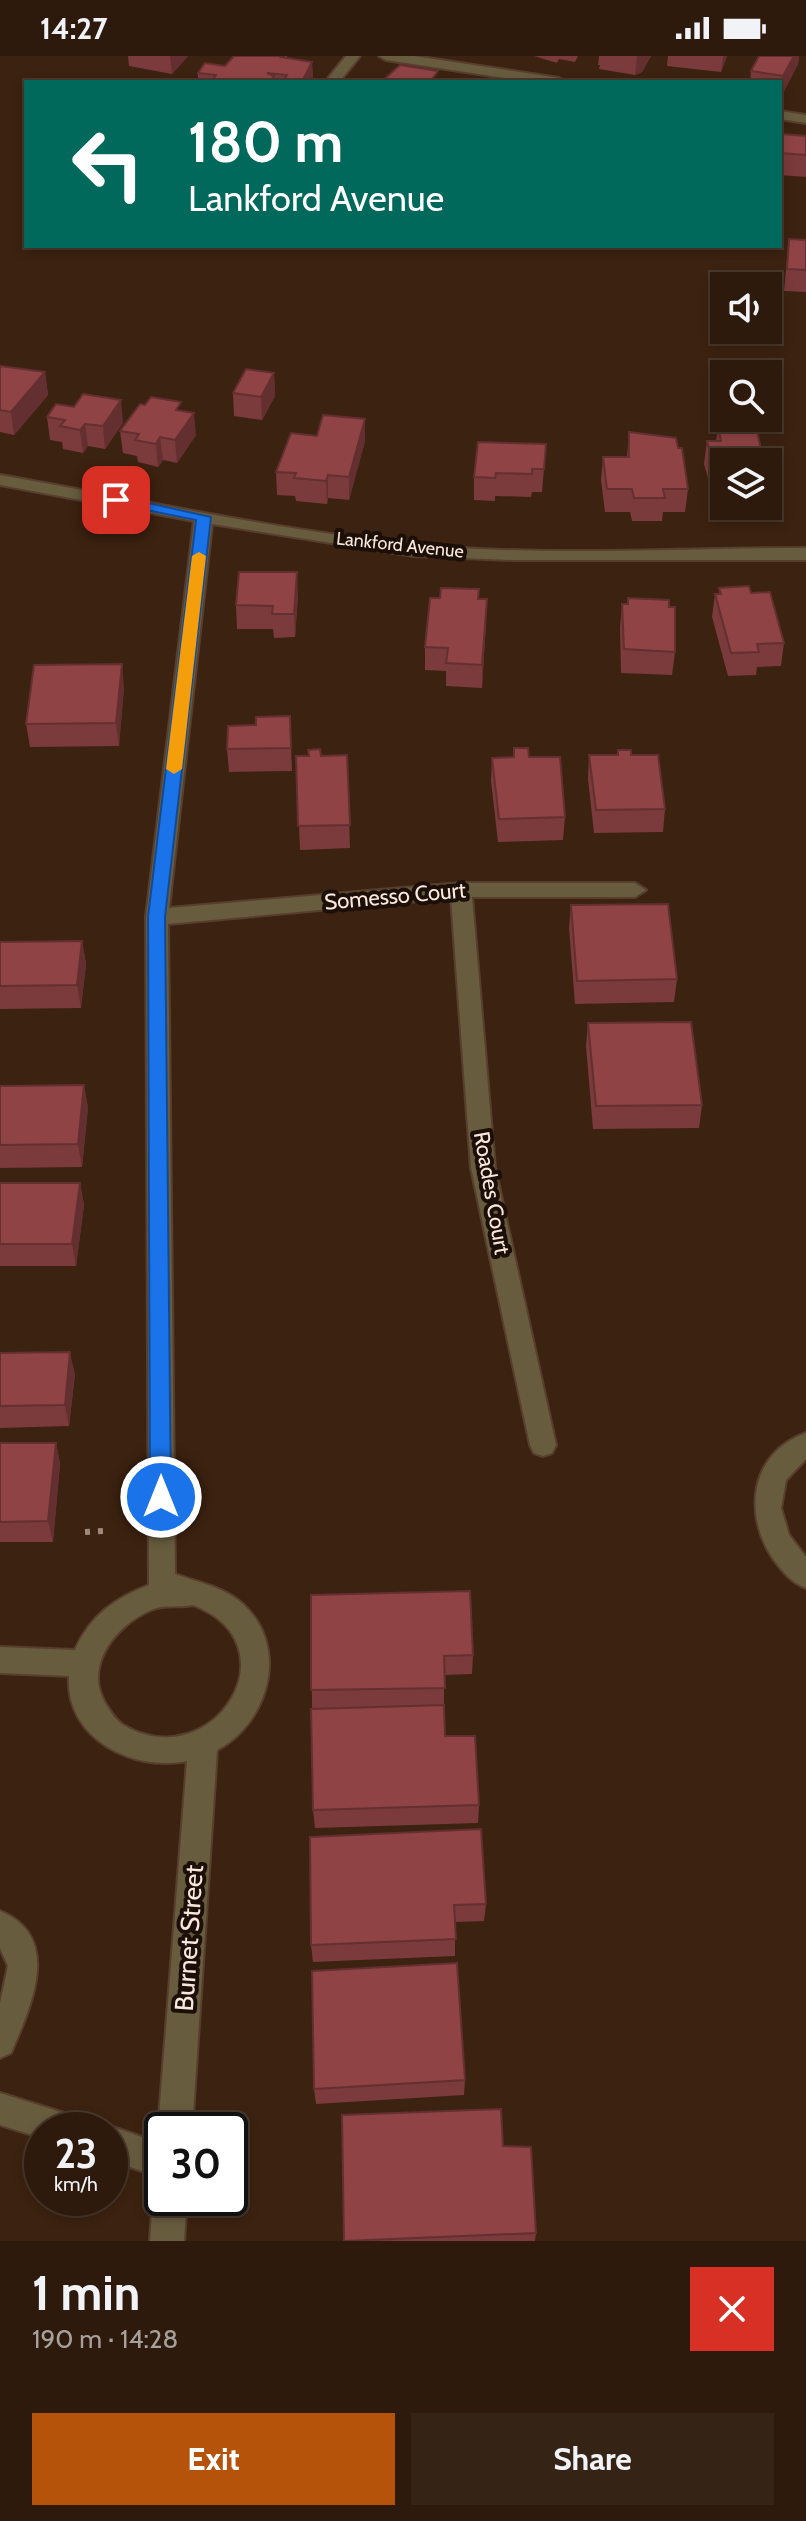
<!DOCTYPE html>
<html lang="en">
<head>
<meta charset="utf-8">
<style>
	body { margin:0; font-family:Cabin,sans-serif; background:#352315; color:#f1f3f6; height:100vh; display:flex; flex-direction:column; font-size:30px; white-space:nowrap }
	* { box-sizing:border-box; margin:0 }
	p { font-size:26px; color:#a7a19d }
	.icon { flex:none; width:44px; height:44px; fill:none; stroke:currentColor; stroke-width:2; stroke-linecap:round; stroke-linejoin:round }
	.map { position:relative; height:2185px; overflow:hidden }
	.details { display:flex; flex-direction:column; background:#2d1a0c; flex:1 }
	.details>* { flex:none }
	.top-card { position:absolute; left:24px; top:24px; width:758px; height:168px; border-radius:0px; box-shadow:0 4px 12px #0003,0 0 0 2px #48382d; background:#00695c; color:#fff; overflow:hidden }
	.controls { position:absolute; left:710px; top:216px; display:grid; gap:16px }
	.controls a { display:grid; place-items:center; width:72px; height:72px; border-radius:0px; background:#2d1a0c; box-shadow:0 4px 12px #0003,0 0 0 2px #48382d; font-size:40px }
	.speed { position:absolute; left:24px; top:2056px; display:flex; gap:16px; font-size:40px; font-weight:700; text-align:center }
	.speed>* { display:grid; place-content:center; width:104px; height:104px; border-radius:50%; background:#2d1a0c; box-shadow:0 4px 12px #0003,0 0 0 2px #48382d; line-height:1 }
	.speed small { font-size:20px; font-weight:400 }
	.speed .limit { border:4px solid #111; border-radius:12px; background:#fff; color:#111 }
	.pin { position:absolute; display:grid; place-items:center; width:68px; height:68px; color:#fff; margin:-34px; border-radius:16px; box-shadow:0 4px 12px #0006 }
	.me { position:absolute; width:88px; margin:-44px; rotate:0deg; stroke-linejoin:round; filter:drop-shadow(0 0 6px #0008) }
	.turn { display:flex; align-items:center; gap:28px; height:168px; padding:0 32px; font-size:36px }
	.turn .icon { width:104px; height:104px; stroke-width:2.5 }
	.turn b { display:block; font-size:56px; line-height:68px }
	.round { display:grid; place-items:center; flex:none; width:84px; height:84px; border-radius:0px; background:#352315 }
	.overview { display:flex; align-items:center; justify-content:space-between; height:136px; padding:0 32px }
	h1 { font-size:48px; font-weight:800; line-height:60px }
	.cta { display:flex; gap:16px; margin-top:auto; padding:16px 32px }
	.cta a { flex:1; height:92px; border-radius:0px; background:#b45309; color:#fff; font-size:32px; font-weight:800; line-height:92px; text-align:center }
	.cta a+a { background:#352315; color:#f1f3f6 }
	.status { display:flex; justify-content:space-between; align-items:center; height:56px; padding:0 40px; background:#2d1a0c; direction:ltr }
	.status svg { height:22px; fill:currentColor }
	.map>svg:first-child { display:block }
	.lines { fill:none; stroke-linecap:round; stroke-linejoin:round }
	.minor-casing { stroke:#573e2d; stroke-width:4 }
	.path { stroke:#9f897b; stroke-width:6; stroke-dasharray:5 8; stroke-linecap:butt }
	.minor { fill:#685c3f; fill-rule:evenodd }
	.wall { fill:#7b3a3b }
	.shaded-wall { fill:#642f30 }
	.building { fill:#8f4345; stroke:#642f30; stroke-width:2 }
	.route { fill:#1a73e8; stroke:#114b97; stroke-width:2 }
	.slow { fill:#f59e0b }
	.labels { text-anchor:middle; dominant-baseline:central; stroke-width:8; stroke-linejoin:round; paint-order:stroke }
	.far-street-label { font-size:18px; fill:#fae8dd; stroke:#1b0f08 }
	.street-label { font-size:22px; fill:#fae8dd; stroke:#1b0f08 }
	.near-street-label { font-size:26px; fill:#fae8dd; stroke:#1b0f08 }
</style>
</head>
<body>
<div class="status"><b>14:27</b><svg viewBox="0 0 49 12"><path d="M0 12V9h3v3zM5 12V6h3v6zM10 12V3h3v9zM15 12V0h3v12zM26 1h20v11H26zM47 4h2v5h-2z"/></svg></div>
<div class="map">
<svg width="806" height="2185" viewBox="0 0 806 2185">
	<rect width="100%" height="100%" fill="#3c2210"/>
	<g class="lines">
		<g class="minor-casing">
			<g id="minor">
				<polygon points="346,0 360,0 339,26 325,26"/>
				<polygon points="379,0 414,0 559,22 566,26 531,26 386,4"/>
				<polygon points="780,55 806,59 806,67 780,63"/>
				<path d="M0,419c137,24 274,55 412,69 126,13 267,4 394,4v12h-293l-99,-4 -202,-32 -43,384 292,-25h174l11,7 -11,7h-163l23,271 61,277 -4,8 -9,3 -9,-3 -4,-8 -59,-277 -20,-270 -283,26 7,650c21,8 45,12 63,26 53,42 33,121 -21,150l-25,380h-30v8l-4,-8 29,-369c-53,11 -122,-22 -118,-85l-69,-3v-26l75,3c15,-34 40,-52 74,-65l-3,-668 48,-396 -194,-36zM193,1549c104,40 20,173 -70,120 -7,-5 -11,-11 -16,-19 -25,-38 7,-80 44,-96 13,-6 28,-2 42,-5z"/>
				<path d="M806,1377v26l-20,21 -5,28 8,27 17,22v31c-14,-5 -23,-16 -32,-28 -31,-44 -25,-107 32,-127z"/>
				<path d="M0,1855c64,26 30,97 11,142l-11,5v-55l8,-37 -8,-18z"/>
				<polygon points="0,2037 80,2062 85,2074 42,2074 42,2082 0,2069"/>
				<polygon points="110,2070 162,2088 162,2122 110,2104 110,2074 101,2074"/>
				<polygon points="162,2128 162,2142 187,2142 184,2185 150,2185 153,2142"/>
			</g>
		</g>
		<polyline class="path" points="85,1476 104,1475"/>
		<use href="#minor" class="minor"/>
	</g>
	<g class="wall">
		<polygon points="128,0 188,0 172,18 129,10"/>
		<polygon points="287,0 287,2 312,6 313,26 198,26 198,17 225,10"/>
		<polygon points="534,0 578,0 575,6 559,3 557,7"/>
		<polygon points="599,0 651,0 642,16 635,19 599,13 600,9 598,9"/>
		<polygon points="668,0 727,0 721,16 667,10"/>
		<polygon points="759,0 799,0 798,8 781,41 780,26 750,26 751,15"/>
		<polygon points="806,80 806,121 780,119 780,82"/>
		<polygon points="789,183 806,184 806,236 784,235"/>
		<polygon points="0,310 45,316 48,339 14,379 0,376"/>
		<polygon points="274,317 275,340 262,364 234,360 233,337"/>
		<polygon points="182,354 196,379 177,407 163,404 158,411 138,406 137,400 123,397 120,375"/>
		<polygon points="47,361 123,367 105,393 88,390 83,397 63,393 62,386 50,384"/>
		<polygon points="365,363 365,385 349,444 328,442 327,448 296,445 295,440 277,439 276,416"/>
		<polygon points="718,371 724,406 724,450 741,450 741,451 716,451 704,408 707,385 716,385"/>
		<polygon points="629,376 688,433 685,456 663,456 662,465 632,465 630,456 605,456 601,424 603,401 627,401"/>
		<polygon points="546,388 542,436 532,436 531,441 495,440 495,445 474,444 474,421"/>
		<polygon points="719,532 751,537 784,587 781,610 757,611 756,619 728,620 712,561 715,538 719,538"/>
		<polygon points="298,540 295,581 274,582 273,573 237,573 236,549"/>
		<polygon points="479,543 486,566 482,632 446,630 446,615 425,614 425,591"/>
		<polygon points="622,548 669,551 675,596 672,619 621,617 620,571"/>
		<polygon points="124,631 119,690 30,691 26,668"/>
		<polygon points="290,660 292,715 229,716 227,693 256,669"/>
		<polygon points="514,692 529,701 565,761 563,784 498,786 491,725 492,702 514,701"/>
		<polygon points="618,694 631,699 665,753 663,776 594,777 588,723 589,699 617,699"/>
		<polygon points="347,699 350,792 300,794 296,700"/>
		<polygon points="571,849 677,923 674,946 575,948 569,872"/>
		<polygon points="82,885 86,908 81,952 0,953 0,886"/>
		<polygon points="588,967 702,1049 699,1072 593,1073 586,990"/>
		<polygon points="84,1029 88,1052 82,1111 0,1112 0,1030"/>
		<polygon points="0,1127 80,1127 84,1149 76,1210 0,1210"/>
		<polygon points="0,1297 75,1318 69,1370 0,1372"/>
		<polygon points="0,1387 56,1387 60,1408 53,1486 0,1486"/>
		<polygon points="311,1539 473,1599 472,1618 444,1619 444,1651 445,1680 479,1749 478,1767 315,1772 313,1754"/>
		<polygon points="310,1781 486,1848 484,1865 455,1866 455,1900 313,1906 311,1889"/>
		<polygon points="465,2024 464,2039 316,2048 314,2033"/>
		<polygon points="503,2090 536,2177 535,2185 344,2185"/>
	</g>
	<g class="shaded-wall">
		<polygon points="170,0 188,0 172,18"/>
		<polygon points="637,0 651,0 642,16 635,19"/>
		<polygon points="723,0 727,0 721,16"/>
		<polygon points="794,0 799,0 798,8 781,41 783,20"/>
		<polygon points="312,6 313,26 302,26"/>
		<polygon points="45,316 48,339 14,379 11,356"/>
		<polygon points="274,317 275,340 262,364 261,341"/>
		<polygon points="121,344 123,367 105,393 103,370"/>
		<polygon points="194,357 196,379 177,407 175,384"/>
		<polygon points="365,363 365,385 349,444 349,421"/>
		<polygon points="85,368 88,390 83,397 80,374"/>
		<polygon points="160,381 163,404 158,411 156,388"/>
		<polygon points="328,419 328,442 327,448 326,425"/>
		<polygon points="297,516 298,540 295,581 294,558"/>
		<polygon points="487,543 486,566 482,632 482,609"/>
		<polygon points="122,608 124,631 119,690 116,667"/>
		<polygon points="82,885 86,908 81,952 77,929"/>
		<polygon points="84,1029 88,1052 82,1111 78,1088"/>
		<polygon points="80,1127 84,1149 76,1210 72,1188"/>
		<polygon points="70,1296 75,1318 69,1370 65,1349"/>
		<polygon points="56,1387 60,1408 53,1486 48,1465"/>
	</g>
	<g class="building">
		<polygon points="234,0 282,0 281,1 312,6 302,26 284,24 287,19 267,17 274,20 270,26 206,26 218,24 213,23 216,19 198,17 205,7 225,10"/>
		<polygon points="759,0 794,0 783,20 751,15"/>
		<polygon points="400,9 438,15 432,23 454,26 381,26"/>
		<polygon points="781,78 806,80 806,99 780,97"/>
		<polygon points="789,183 806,184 806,214 787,213"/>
		<polygon points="0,310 45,316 11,356 0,354"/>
		<polygon points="246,313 274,317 261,341 233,337"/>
		<polygon points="83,338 121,344 103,370 85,368 80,374 60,370 65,364 47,361 56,348 74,351"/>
		<polygon points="151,341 181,346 176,354 194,357 175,384 160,381 156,388 135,384 139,378 120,375 140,348 145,349"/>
		<polygon points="323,359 365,363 349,421 328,419 326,425 294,422 296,417 276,416 291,377 317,380"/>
		<polygon points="718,371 756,371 764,406 724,406 724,428 719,429 707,385 721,385"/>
		<polygon points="629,376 676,382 678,392 682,392 688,433 663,433 665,442 634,442 632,433 607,433 603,401 629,401"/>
		<polygon points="478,386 546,388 544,413 532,413 532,418 496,417 495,422 474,421"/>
		<polygon points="239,516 297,516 294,558 272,558 273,550 236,549"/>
		<polygon points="749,530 751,537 770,536 784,587 757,588 759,596 731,597 715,538 721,538 719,532"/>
		<polygon points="441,532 479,533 478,543 487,543 482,609 446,607 448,592 425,591 430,542 440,542"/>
		<polygon points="628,542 669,544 669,551 675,551 675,596 624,593 622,548 628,548"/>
		<polygon points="122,608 116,667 26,668 34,609"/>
		<polygon points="290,660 291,692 227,693 228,670 256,669 256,661"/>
		<polygon points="514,692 528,692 529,701 560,701 565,761 499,763 492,702 514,701"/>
		<polygon points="320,693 321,700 347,699 350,769 298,770 296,700 309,700 308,694"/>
		<polygon points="618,694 631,694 631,699 658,699 665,753 596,754 589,699 618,699"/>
		<polygon points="668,848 677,923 577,925 571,849"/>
		<polygon points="82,885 77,929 0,930 0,886"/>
		<polygon points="691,966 702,1049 596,1050 588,967"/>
		<polygon points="84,1029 78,1088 0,1089 0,1030"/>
		<polygon points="0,1127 80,1127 72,1188 0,1188"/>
		<polygon points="70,1296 65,1349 0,1350 0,1297"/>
		<polygon points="0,1387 56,1387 48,1465 0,1466"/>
		<polygon points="470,1535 473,1599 444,1600 445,1632 311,1634 311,1539"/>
		<polygon points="444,1649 445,1680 475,1680 479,1749 313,1754 311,1653"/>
		<polygon points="481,1773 486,1848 454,1849 456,1883 311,1889 310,1781"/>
		<polygon points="457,1907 465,2024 314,2033 312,1915"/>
		<polygon points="501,2053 503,2090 531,2091 536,2177 344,2185 342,2059"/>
	</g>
	<polygon class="route" points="116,440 211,461 165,861 171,1441 161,1450 150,1441 148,861 196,464 111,447 111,441"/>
	<polygon class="slow" points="199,496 206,500 182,713 174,718 166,713 192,500"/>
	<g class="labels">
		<g class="far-street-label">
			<text transform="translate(400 489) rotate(6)">Lankford Avenue</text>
		</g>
		<g class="street-label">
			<text transform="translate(395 840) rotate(-5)">Somesso Court</text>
			<text transform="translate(492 1137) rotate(80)">Roades Court</text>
		</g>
		<g class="near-street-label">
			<text transform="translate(189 1882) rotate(-86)">Burnet Street</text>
		</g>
	</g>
</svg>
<div class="controls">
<a><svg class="icon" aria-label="sound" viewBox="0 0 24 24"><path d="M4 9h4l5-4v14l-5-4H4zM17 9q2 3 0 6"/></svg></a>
<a><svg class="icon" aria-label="search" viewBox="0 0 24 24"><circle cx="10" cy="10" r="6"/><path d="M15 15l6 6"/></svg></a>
<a><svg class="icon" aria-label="layers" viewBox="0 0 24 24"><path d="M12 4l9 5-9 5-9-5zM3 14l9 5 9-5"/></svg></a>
</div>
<div class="speed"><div>23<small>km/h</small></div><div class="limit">30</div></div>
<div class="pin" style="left:116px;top:444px;background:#d93025"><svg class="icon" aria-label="arrive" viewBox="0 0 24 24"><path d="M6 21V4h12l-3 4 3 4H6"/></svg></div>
<svg class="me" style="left:161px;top:1441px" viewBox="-20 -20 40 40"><circle r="17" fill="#1a73e8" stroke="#fff" stroke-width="3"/><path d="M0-11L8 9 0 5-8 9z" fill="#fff"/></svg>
<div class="top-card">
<div class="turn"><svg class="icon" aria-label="left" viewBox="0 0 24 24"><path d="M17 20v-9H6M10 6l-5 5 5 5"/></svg><div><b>180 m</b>Lankford Avenue</div></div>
</div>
</div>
<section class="details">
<div class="overview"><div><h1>1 min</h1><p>190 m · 14:28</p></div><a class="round" style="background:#d93025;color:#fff"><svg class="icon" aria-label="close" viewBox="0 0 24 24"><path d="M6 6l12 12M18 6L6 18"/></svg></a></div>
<div class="cta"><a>Exit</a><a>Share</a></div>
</section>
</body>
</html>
